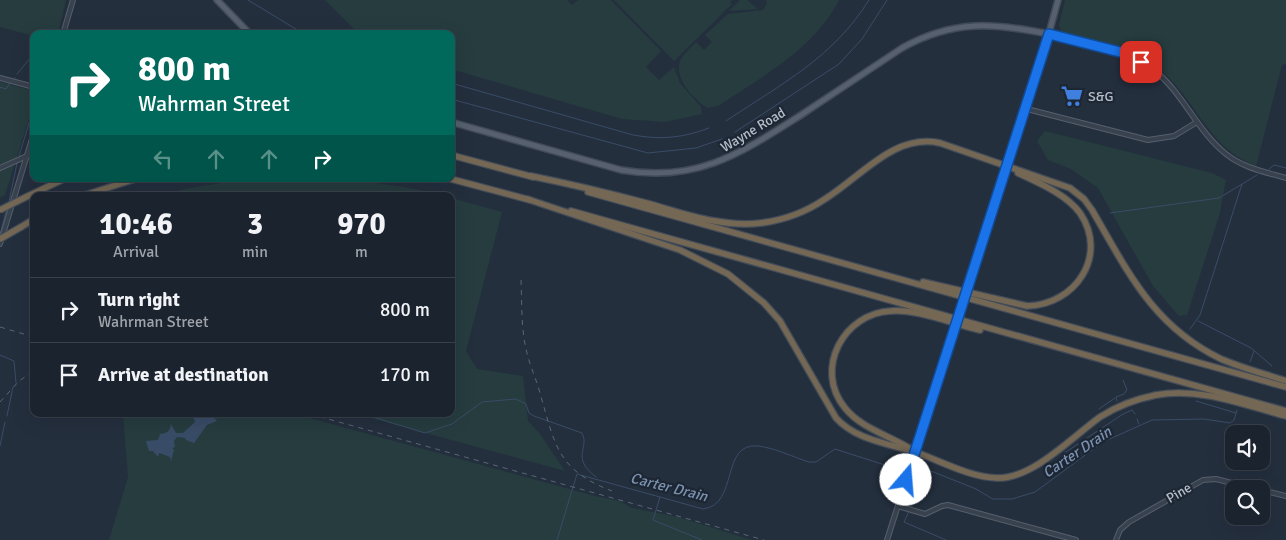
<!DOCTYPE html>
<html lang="en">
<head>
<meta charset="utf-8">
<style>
	body { margin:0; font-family:Signika,sans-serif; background:#282f3a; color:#f1f3f6; height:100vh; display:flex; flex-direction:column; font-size:19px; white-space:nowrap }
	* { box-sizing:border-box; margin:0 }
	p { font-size:16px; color:#a0a4aa }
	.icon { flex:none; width:28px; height:28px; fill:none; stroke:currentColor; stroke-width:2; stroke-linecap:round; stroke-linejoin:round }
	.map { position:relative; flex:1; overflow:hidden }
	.sheet { position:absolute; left:30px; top:192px; width:425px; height:225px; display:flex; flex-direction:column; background:#1b232e; border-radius:10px; box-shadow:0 5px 20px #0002,0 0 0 1px #39404a }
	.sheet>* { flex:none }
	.top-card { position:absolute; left:30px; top:30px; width:425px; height:152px; border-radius:10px; box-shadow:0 5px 20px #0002,0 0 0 1px #39404a; background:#00695c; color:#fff; overflow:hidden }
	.controls { position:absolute; left:1225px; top:425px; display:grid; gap:10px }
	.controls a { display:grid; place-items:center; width:45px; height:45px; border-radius:10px; background:#1b232e; box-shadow:0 5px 20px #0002,0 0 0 1px #39404a; font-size:25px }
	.pin { position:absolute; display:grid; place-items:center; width:42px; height:42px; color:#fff; margin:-21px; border-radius:10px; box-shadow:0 2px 8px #0006 }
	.me { position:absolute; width:55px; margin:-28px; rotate:18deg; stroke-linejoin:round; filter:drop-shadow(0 0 4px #0008) }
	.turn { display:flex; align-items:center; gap:18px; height:105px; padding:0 25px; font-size:22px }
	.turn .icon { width:65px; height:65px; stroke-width:2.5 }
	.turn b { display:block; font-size:35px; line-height:42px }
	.lanes { display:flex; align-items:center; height:48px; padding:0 25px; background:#0003; justify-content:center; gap:25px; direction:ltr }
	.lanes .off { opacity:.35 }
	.eta { display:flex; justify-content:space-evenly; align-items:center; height:85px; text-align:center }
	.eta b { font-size:30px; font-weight:700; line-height:35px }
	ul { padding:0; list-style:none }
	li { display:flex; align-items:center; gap:15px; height:65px; padding:0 25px; border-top:1px solid #39404a }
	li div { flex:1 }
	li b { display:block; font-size:19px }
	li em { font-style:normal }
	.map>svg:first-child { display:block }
	.green { fill:#263c3f }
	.water { fill:#394c67 }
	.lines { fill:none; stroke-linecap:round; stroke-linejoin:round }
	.stream { stroke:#394c67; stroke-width:1 }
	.minor-casing { stroke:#565f6c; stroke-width:6 }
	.major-casing { stroke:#414a57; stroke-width:8 }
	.highway-casing { stroke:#434c59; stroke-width:8 }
	.minor { stroke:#38414e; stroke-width:4 }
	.major { stroke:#56606e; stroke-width:5 }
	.highway { stroke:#746855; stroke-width:5.5 }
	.rail { stroke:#5a6575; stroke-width:1; stroke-dasharray:5 5; stroke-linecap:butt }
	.major-bridge-casing { stroke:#414a57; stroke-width:8; stroke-linecap:butt }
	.highway-bridge-casing { stroke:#434c59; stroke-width:8; stroke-linecap:butt }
	.major-bridge { stroke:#56606e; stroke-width:5 }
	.highway-bridge { stroke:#746855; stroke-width:5.5 }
	.route-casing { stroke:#114b97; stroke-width:12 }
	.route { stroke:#1a73e8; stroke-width:9 }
	.labels { text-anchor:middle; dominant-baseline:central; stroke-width:4.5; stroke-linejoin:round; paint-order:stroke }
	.poi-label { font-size:14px; fill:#b4bcc9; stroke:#1d2633; text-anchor:start }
	.street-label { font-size:14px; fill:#b4bcc9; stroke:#1d2633 }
	.water-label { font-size:15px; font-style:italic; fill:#7c92b1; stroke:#1d2633 }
</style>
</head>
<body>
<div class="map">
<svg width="1286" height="540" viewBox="0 0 1286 540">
	<rect width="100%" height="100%" fill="#242f3e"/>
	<g class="green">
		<polygon points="0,0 66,0 58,34 34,34 34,36 0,27"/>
		<polygon points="325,0 567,0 572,5 578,0 611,0 661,51 646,67 659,80 674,67 680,83 701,107 702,114 665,122 622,119 451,69 451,34 359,34"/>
		<polygon points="614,0 732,0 730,2 732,4 674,61"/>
		<polygon points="740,0 747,0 758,9 729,11"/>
		<path d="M766,0h73c-25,49 -76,76 -121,106l-11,2c-13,-9 -33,-29 -27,-47 3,-7 11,-13 16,-19l8,8 8,-8 -7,-7 23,-21 35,-4 4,-7z"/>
		<path d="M1065,0h221v64l-4,1 -26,101c-50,-19 -59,-67 -97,-97 -28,-22 -64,-24 -97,-35l-3,-9z"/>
		<polygon points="0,82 34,91 34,103 5,195 0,198"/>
		<polygon points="1045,131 1212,173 1226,180 1220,213 1187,315 1179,316 1153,286 1098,188 1071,169 1048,160 1037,141"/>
		<path d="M246,179c68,0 134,-1 200,17h-287l30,-8z"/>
		<polygon points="451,198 502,212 466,351 477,369 523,376 528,421 540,434 565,471 356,414 451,414"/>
		<polygon points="123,414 287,414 306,417 595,496 620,501 632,508 678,517 752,540 109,540 128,477"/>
	</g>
	<path class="water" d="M192,414h19l6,7 -10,4 -13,18 -8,-3 -1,-2 -8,-1 -3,4 1,6 -3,1 2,2 -3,11 -1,-4 -11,-4 -1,4 -5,-6h-4l-3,-10 12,-1 2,-6c8,-1 10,-3 11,-10l5,9h7l12,-11z"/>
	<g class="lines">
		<g class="stream">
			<polyline points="248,0 304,34"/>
			<polyline points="17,74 31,57"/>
			<polyline points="14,78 15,78"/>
			<path d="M451,83l182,52c27,5 50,3 76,-7"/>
			<polyline points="0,87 6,89 10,83"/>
			<polyline points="451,99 648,153 696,148 722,139"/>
			<path d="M726,121c55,-37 107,-63 143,-121"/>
			<polyline points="735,132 839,64 862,39 887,0"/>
			<polyline points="19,156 34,107"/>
			<polyline points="1269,169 1274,165 1286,168"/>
			<polyline points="9,202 17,163"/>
			<polyline points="1110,213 1219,198 1257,175"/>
			<polyline points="0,234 7,208"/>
			<polyline points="1198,321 1251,348 1272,366"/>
			<polyline points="1190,329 1200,315 1242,184"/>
			<polyline points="0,355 14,361 16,383"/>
			<polyline points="1250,362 1254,351"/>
			<polyline points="1117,401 1116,397 1124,394 1127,390 1123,380"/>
			<polyline points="1196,401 1236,413"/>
			<polyline points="1099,409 1115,398"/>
			<path d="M363,414l62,19 27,-9 30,-22 34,-3 10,5 3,9 5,3 48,17c8,16 -12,24 14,44"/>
			<polyline points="7,416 13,387"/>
			<polyline points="1137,419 1139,424"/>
			<polyline points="0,446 5,422"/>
			<polyline points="1063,454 1123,414 1132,410 1135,414"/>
			<polyline points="660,497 653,520 702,540"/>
			<polyline points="910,508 926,469 976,489 993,499 1012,499 1035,492 1103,442 1152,420 1204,419 1230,423 1234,420 1237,410"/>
			<polyline points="909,511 904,522 946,540"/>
			<path d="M557,540l20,-66 126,35c36,-4 17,-67 55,-63 17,2 35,11 51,16h7l19,-13 53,17 11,-6"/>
		</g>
		<g class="minor-casing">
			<g id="minor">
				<polyline points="63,34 73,0"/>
				<path d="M1049,34c35,9 76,14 105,36 29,23 43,61 72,84 17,14 40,18 60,24"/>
				<polyline points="0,78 34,87"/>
				<polyline points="1027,109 1148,140 1174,136 1197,122"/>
				<polyline points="0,168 27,156"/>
				<polyline points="0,244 34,132"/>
				<polyline points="1261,490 1286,496"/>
				<polyline points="898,506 925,514 942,506 948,505 1076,540"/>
				<polyline points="887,540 915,452"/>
				<polyline points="1116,540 1120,530 1129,522 1203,480 1216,479 1255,489"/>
			</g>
		</g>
		<g class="major-casing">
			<g id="major">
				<polyline points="217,0 250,34"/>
				<path d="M451,122l170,48c74,13 117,-15 177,-53 35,-23 69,-46 104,-69 52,-29 92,-25 147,-14"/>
				<polyline points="971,281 1040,66 1058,0"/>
				<polyline points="915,452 953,335"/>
			</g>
		</g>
		<g class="highway-casing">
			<g id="highway">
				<polyline points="451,155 533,177"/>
				<path d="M531,176c39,8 77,17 115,27 37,10 76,25 115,20 23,-3 45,-11 64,-24 36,-22 69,-66 115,-56l130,45 14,11 8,11c36,62 61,116 129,149 21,9 44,15 65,22"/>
				<polyline points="451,179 530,200"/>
				<polyline points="588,192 1286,387"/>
				<polyline points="28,196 64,179"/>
				<polyline points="82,196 135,179"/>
				<path d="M527,199l153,51 48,24 36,29 16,18 56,97c20,22 51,25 79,34 26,9 54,25 82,26 36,1 75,-41 103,-61 17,-11 36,-18 56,-22 44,-8 88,10 130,21"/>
				<polyline points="571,211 1286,411"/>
				<polyline points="21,227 34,219"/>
				<path d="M923,282l104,24c48,-1 82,-50 53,-93 -14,-19 -41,-30 -62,-40"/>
				<path d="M909,448c-21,-13 -48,-20 -64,-40 -32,-39 -1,-95 46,-97 27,-2 62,13 89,19"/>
			</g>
		</g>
		<use href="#minor" class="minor"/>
		<use href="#major" class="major"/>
		<use href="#highway" class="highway"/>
		<g class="rail">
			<path d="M521,280c1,23 0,47 5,69 3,15 10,29 14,44 15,52 17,77 72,98"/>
			<polyline points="0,327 34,337"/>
			<polyline points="0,402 19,381 34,371"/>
			<polyline points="310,414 764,540"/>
		</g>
		<g class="major-bridge-casing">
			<polyline id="major-bridge" points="953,335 971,281"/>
		</g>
		<g class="highway-bridge-casing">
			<g id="highway-bridge">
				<polyline points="0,210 28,196"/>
				<polyline points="0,239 21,227"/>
			</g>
		</g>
		<use href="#major-bridge" class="major-bridge"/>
		<use href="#highway-bridge" class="highway-bridge"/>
	</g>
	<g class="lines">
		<g class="route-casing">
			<polyline id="route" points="906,480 1049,34 1128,54 1141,62"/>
		</g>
		<use href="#route" class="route"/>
	</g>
	<defs>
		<g id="supermarket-bare" transform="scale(1.725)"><path d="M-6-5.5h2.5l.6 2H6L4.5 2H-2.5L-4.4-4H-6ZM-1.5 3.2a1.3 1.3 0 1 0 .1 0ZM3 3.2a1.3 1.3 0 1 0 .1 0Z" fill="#3f7fe0" stroke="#1d2633" stroke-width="2.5" paint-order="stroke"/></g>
	</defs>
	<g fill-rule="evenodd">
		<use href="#supermarket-bare" x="1072" y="96"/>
	</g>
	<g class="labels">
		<g class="poi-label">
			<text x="1088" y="96">S&amp;G</text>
		</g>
		<g class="street-label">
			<text transform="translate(753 130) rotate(-31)">Wayne Road</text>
			<text transform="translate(1179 493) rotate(-30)">Pine</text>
		</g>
		<g class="water-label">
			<text transform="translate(1077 452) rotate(-34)">Carter Drain</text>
			<text transform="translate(669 487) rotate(14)">Carter Drain</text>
		</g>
	</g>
</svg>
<div class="controls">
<a><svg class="icon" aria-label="sound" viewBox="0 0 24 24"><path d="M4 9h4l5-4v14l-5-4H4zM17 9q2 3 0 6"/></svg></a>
<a><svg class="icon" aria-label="search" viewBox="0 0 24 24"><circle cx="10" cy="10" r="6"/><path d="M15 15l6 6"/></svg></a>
</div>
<div class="pin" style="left:1141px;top:62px;background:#d93025"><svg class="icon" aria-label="arrive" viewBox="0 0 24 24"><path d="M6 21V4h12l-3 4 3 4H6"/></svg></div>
<svg class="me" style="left:906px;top:480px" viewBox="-20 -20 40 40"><circle r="19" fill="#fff"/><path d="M0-13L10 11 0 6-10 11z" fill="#1a73e8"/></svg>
<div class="top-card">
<div class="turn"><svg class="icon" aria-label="right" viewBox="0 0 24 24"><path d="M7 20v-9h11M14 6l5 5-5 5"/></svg><div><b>800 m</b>Wahrman Street</div></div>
<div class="lanes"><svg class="icon off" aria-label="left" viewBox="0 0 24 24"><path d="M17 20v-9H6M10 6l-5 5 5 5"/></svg><svg class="icon off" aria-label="ahead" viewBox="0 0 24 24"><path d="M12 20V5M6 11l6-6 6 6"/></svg><svg class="icon off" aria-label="ahead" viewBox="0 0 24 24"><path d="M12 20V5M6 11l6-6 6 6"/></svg><svg class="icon" aria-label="right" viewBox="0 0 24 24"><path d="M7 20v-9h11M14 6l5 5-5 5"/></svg></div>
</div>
<section class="sheet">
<div class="eta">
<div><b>10:46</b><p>Arrival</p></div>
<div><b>3</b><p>min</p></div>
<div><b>970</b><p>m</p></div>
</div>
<ul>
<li><svg class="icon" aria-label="right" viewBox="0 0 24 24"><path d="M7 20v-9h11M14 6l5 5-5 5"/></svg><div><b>Turn right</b><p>Wahrman Street</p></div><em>800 m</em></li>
<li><svg class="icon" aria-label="arrive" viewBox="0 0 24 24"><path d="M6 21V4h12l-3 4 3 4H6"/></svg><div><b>Arrive at destination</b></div><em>170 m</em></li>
</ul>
</section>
</div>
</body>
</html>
